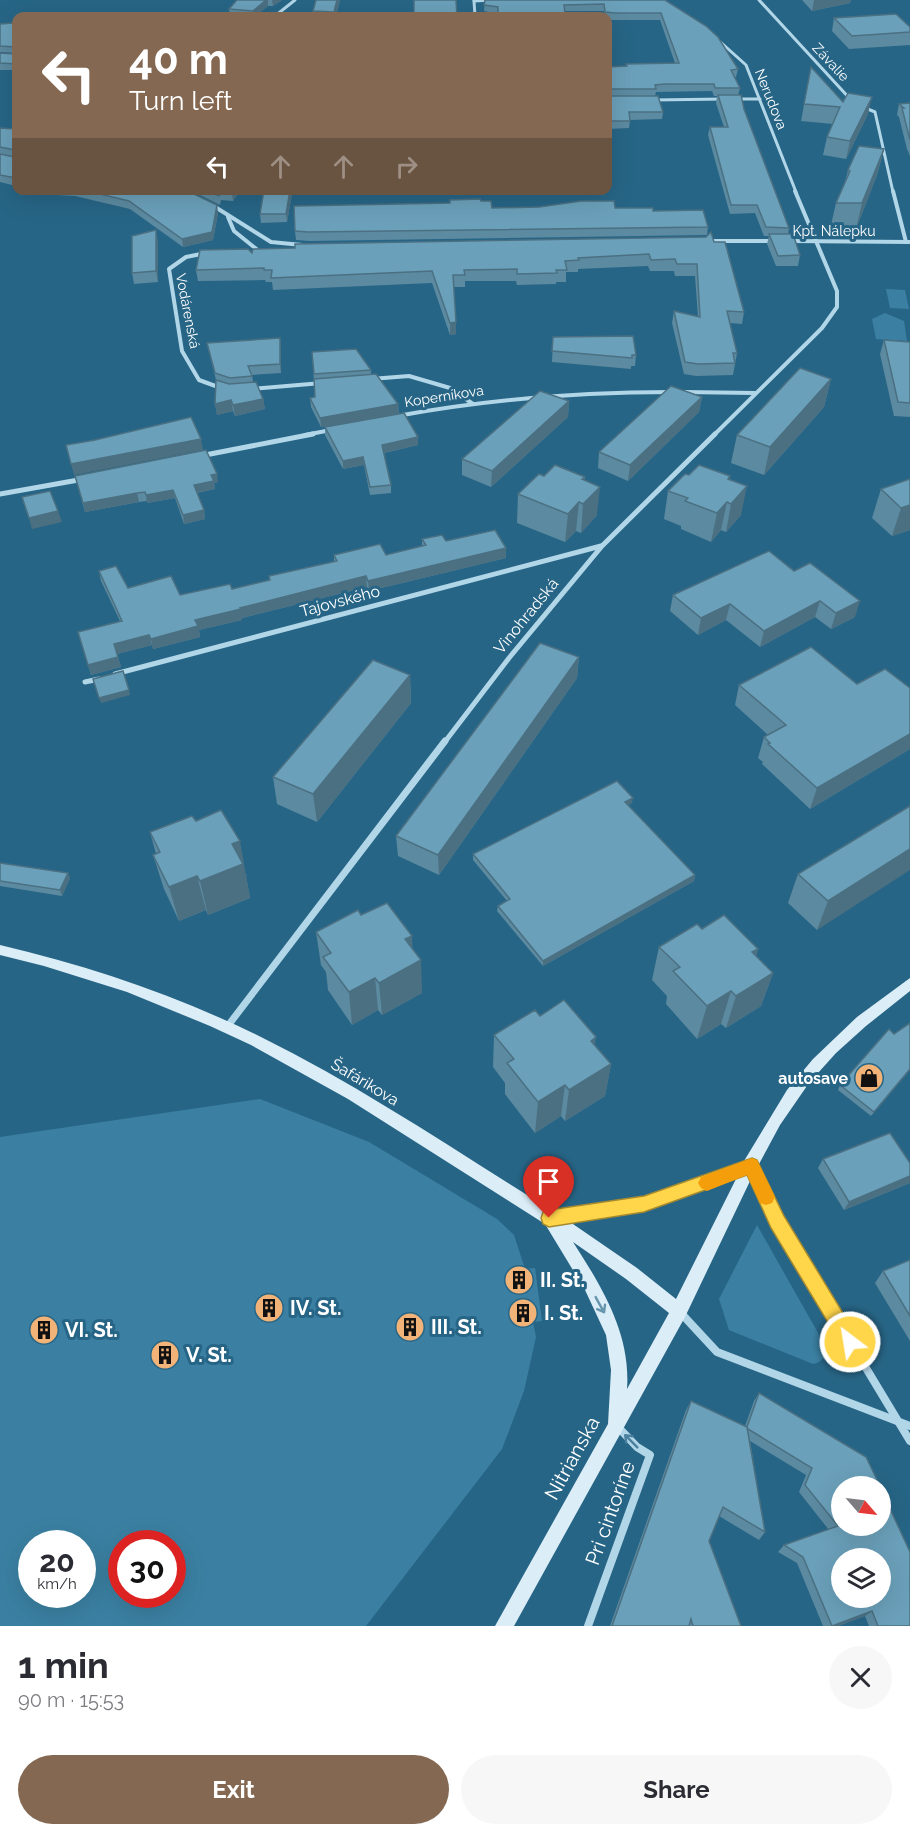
<!DOCTYPE html>
<html lang="en">
<head>
<meta charset="utf-8">
<style>
	body { margin:0; font-family:Raleway,sans-serif; background:#f7f7f7; color:#2b2b33; height:100vh; display:flex; flex-direction:column; font-size:22px; white-space:nowrap }
	* { box-sizing:border-box; margin:0 }
	p { font-size:20px; color:#7c7c81 }
	.icon { flex:none; width:33px; height:33px; fill:none; stroke:currentColor; stroke-width:2; stroke-linecap:round; stroke-linejoin:round }
	.map { position:relative; height:1626px; overflow:hidden }
	.details { display:flex; flex-direction:column; background:#fff; flex:1 }
	.details>* { flex:none }
	.hud { position:absolute; left:12px; top:12px; width:600px; height:183px; border-radius:12px; box-shadow:0 6px 24px #0002; background:#846852; color:#fff; overflow:hidden }
	.needle { width:39px; rotate:118deg }
	.buttons { position:absolute; left:831px; top:1476px; display:grid; gap:12px }
	.buttons a { display:grid; place-items:center; width:60px; height:60px; border-radius:50%; background:#fff; box-shadow:0 6px 24px #0002; font-size:30px }
	.speed { position:absolute; left:18px; top:1530px; display:flex; gap:12px; font-size:30px; font-weight:700; text-align:center }
	.speed>* { display:grid; place-content:center; width:78px; height:78px; border-radius:50%; background:#fff; box-shadow:0 6px 24px #0002; line-height:1 }
	.speed small { font-size:15px; font-weight:400 }
	.speed .limit { border:9px solid #d22; background:#fff; color:#111 }
	.pin { position:absolute; display:grid; place-items:center; width:51px; height:51px; color:#fff; margin:-62px -26px; border-radius:50% 50% 50% 0; rotate:-45deg; box-shadow:0 0 6px #0007 }
	.pin .icon { rotate:45deg }
	.me { position:absolute; width:66px; margin:-33px; rotate:329deg; stroke-linejoin:round; filter:drop-shadow(0 0 4px #0008) }
	.turn { display:flex; align-items:center; gap:21px; height:126px; padding:0 18px; font-size:27px }
	.turn .icon { width:78px; height:78px; stroke-width:2.5 }
	.turn b { display:block; font-size:42px; line-height:51px }
	.lanes { display:flex; align-items:center; height:57px; padding:0 18px; background:#0003; justify-content:center; gap:30px; direction:ltr }
	.lanes .off { opacity:.35 }
	.round { display:grid; place-items:center; flex:none; width:63px; height:63px; border-radius:32px; background:#f7f7f7 }
	.headline { display:flex; align-items:center; justify-content:space-between; height:102px; padding:0 18px }
	h1 { font-size:36px; font-weight:700; line-height:45px }
	.primary-button { display:flex; gap:12px; margin-top:auto; padding:12px 18px }
	.primary-button a { flex:1; height:69px; border-radius:36px; background:#846852; color:#fff; font-size:24px; font-weight:700; line-height:69px; text-align:center }
	.primary-button a+a { background:#f7f7f7; color:#2b2b33 }
	.map>svg:first-child { display:block }
	.green { fill:#3b80a2; fill-rule:evenodd }
	.lines { fill:none; stroke-linecap:round; stroke-linejoin:round }
	.minor-far4 { stroke:#b1d6e8; stroke-width:3 }
	.minor-far3 { stroke:#b1d6e8; stroke-width:4 }
	.minor-far2 { stroke:#b1d6e8; stroke-width:5 }
	.minor-far1 { stroke:#b1d6e8; stroke-width:7 }
	.minor { stroke:#b1d6e8; stroke-width:8 }
	.secondary { fill:#dbedf7; fill-rule:evenodd }
	.wall { fill:#5c8aa0 }
	.shaded-wall { fill:#4b7082 }
	.building { fill:#6ba0ba; stroke:#4b7082; stroke-width:1.5; fill-rule:evenodd }
	.oneway { stroke:#6695ae }
	.oneway2 { stroke:#4a819e }
	.route { fill:#ffd54a; stroke:#a68a30; stroke-width:1.5 }
	.slow { fill:#f59e0b }
	.labels { text-anchor:middle; dominant-baseline:central; stroke-width:6; stroke-linejoin:round; paint-order:stroke }
	.far-street-label { font-size:14px; fill:#fff; stroke:#276586 }
	.street-label { font-size:16px; fill:#fff; stroke:#276586 }
	.poi-label { font-size:16px; font-weight:bold; fill:#fff; stroke:#276586; text-anchor:end }
	.near-poi-label { font-size:20px; font-weight:bold; fill:#fff; stroke:#276586; text-anchor:start }
	.near-street-label { font-size:20px; fill:#fff; stroke:#276586 }
</style>
</head>
<body>
<div class="map">
<svg width="910" height="1626" viewBox="0 0 910 1626">
	<rect width="100%" height="100%" fill="#276586"/>
	<g class="green">
		<polygon points="886,289 905,290 909,309 890,308"/>
		<polygon points="885,313 904,321 907,341 876,339 872,319"/>
		<path d="M260,1099l109,43 128,77 17,16 11,34 10,-1 7,53 -9,1 3,15 -12,54 -22,58 -136,177h-366v-489zM32,1544h50v50h-50zM122,1544h50v50h-50z"/>
		<path d="M757,1225l69,122c-1,10 -4,15 -13,17l-84,-34 -10,-31z"/>
	</g>
	<g class="lines">
		<g class="minor-far4">
			<polyline points="759,0 852,101"/>
			<polyline points="474,1 492,0"/>
			<polyline points="474,1 475,16"/>
			<polyline points="275,16 295,0"/>
			<polyline points="717,39 746,65 796,192"/>
			<polyline points="734,99 760,99"/>
			<polyline points="653,100 724,99"/>
			<polyline points="863,107 875,112 893,192"/>
		</g>
		<g class="minor-far3">
			<polyline points="893,191 906,242"/>
			<polyline points="212,205 271,242 302,245"/>
			<polyline points="228,217 234,231 260,252"/>
			<polyline points="708,241 776,241"/>
			<polyline points="789,241 910,242"/>
			<polyline points="206,253 186,257 169,269 182,351 199,380 221,388"/>
			<polyline points="371,379 409,376 450,388 473,404"/>
			<polyline points="252,389 322,383"/>
			<polyline points="683,392 755,393"/>
			<path d="M397,416c92,-17 183,-24 276,-24"/>
			<polyline points="305,435 331,430"/>
			<polyline points="714,435 822,328 837,307 837,291 795,191"/>
		</g>
		<g class="minor-far2">
			<polyline points="200,456 313,434"/>
			<polyline points="0,494 84,479"/>
			<polyline points="115,674 601,546"/>
			<polyline points="85,682 99,679"/>
			<polyline points="444,743 509,658 602,546 715,434"/>
		</g>
		<polyline class="minor-far1" points="227,1027 445,741"/>
		<g class="minor">
			<polyline points="752,1166 778,1222 910,1441"/>
			<polyline points="679,1311 717,1352 910,1426"/>
			<polyline points="588,1626 650,1455 637,1447 618,1427"/>
		</g>
		<path class="secondary" d="M0,945c90,21 178,51 261,92 101,50 195,114 290,173l93,-13 100,-36 43,-71 26,-31 44,-42 53,-39v13l-44,35 -30,27 -27,30 -29,42 -29,54 -66,138 -171,309h-19l113,-202 3,-54 -5,-35 -21,-45 -40,-66 -197,-125 -97,-54 -41,-19 -83,-34 -83,-26 -44,-11zM736,1179l-60,120 -39,-31 -67,-46 74,-11zM573,1242l53,37 43,34 -42,76c4,-55 -25,-102 -54,-147z"/>
	</g>
	<g class="wall">
		<polygon points="237,0 282,0 273,6 268,6 255,16 230,16 229,9"/>
		<polygon points="316,0 340,0 336,16 313,16 313,11"/>
		<polygon points="485,0 665,0 738,69 736,77 734,77 740,88 738,95 789,228 788,234 800,255 798,266 776,266 767,244 769,236 764,236 755,213 730,214 708,135 710,127 724,127 716,103 717,96 714,96 712,91 656,92 655,96 663,112 662,119 630,120 629,128 608,129 608,67 626,67 626,64 675,63 660,20 608,20 608,16 604,16 604,11 565,11 565,16 498,16 498,14 484,11"/>
		<polygon points="802,0 851,0 850,3 812,11"/>
		<polygon points="834,18 910,32 910,45 849,49 832,31"/>
		<polygon points="0,24 16,31 16,70 0,70 0,53 15,54 16,53 0,52"/>
		<polygon points="811,67 843,102 868,114 846,159 823,155 827,137 833,124 801,121"/>
		<polygon points="910,103 910,156 907,149 899,117 897,115 899,104"/>
		<polygon points="0,128 16,129 16,186 0,182"/>
		<polygon points="884,149 877,175 856,229 830,229 836,203 845,182 848,170"/>
		<polygon points="37,190 240,190 233,201 221,200 220,205 198,194 186,192 218,213 213,240 183,247 130,209 75,196 57,195"/>
		<polygon points="292,194 287,222 261,223 260,214"/>
		<polygon points="481,201 492,208 615,208 653,211 708,227 707,235 309,241 296,240 295,231"/>
		<polygon points="158,241 158,282 134,284 132,273"/>
		<polygon points="714,242 744,312 742,324 730,323 737,353 733,375 696,376 684,374 672,323 674,311 698,317 695,276 675,276 674,271 650,271 648,266 578,269 578,272 566,272 566,282 556,282 556,284 517,285 516,281 465,281 465,287 454,287 456,334 450,335 432,283 273,290 272,282 266,282 265,280 198,281 196,270 252,253"/>
		<polygon points="553,337 636,355 635,366 631,366 631,369 552,362"/>
		<polygon points="884,340 910,342 910,417 894,416 880,354"/>
		<polygon points="207,343 281,347 281,373 252,375 253,382 263,399 265,409 235,416 233,411 217,415 215,404 216,380"/>
		<polygon points="312,352 371,370 371,374 398,404 399,414 321,427 311,407 310,398 315,397"/>
		<polygon points="831,379 824,407 764,475 731,463 737,435"/>
		<polygon points="702,397 699,412 628,481 598,468 599,452"/>
		<polygon points="569,401 568,417 491,487 462,475 462,459"/>
		<polygon points="325,427 418,437 418,445 384,453 391,485 391,493 370,495 364,465 343,469 325,435"/>
		<polygon points="689,475 729,479 741,515 726,532 721,530 711,542 681,529 681,526 664,519 668,491"/>
		<polygon points="75,476 218,482 214,483 215,489 197,493 204,510 205,519 184,524 175,498 147,503 147,501 139,502 85,512"/>
		<polygon points="544,476 585,477 584,480 597,515 581,533 576,531 565,542 517,523 518,494"/>
		<polygon points="910,479 910,530 892,536 872,518 881,489"/>
		<polygon points="422,539 446,541 506,558 369,591 367,587 242,618 242,620 199,630 200,637 153,649 152,645 117,654 121,667 91,675 78,632 120,621 101,581 99,571 128,588 180,595 232,589 269,580 269,576 334,562 334,555 386,555 422,546"/>
		<polygon points="769,551 855,617 831,629 815,617 760,647 726,620 698,635 670,611 673,595"/>
		<polygon points="579,657 577,678 439,875 398,856 396,836"/>
		<polygon points="410,675 411,703 317,822 277,804 273,777"/>
		<polygon points="857,684 910,688 910,749 810,809 762,764 763,762 758,758 764,737 768,735 735,705 739,685"/>
		<polygon points="632,803 628,805 695,875 694,881 543,966 497,911 498,906 507,901 473,860 473,854"/>
		<polygon points="910,806 817,930 788,903 798,874"/>
		<polygon points="196,821 247,876 246,876 250,898 208,915 206,910 179,921 164,889 153,855 156,854 150,832"/>
		<polygon points="0,863 70,878 62,896 0,886"/>
		<polygon points="361,915 412,936 412,949 422,993 382,1015 378,1010 352,1025 328,990 326,972 321,965 316,932"/>
		<polygon points="702,929 758,949 756,956 773,973 761,1006 726,1028 721,1024 697,1039 666,1004 667,996 652,980 659,947"/>
		<polygon points="540,1016 595,1045 611,1064 605,1096 565,1121 561,1116 535,1133 505,1094 505,1083 493,1067 494,1035"/>
		<polygon points="910,1023 910,1070 871,1116 838,1090 840,1085 894,1034"/>
		<polygon points="823,1159 910,1163 910,1183 844,1210 818,1168"/>
		<polygon points="910,1260 910,1341 875,1283 883,1271"/>
		<polygon points="759,1393 866,1457 910,1626 869,1626 865,1616 838,1626 823,1626 797,1563 778,1552 784,1545 829,1530 799,1492 806,1475 750,1441 765,1532 759,1540 719,1516 709,1541 741,1626 610,1626 686,1410 691,1401 745,1426 754,1401"/>
	</g>
	<g class="shaded-wall">
		<polygon points="266,0 268,0 268,6 255,16 254,16 253,11"/>
		<polygon points="272,0 282,0 273,6"/>
		<polygon points="337,0 340,0 336,16 335,16 334,12"/>
		<polygon points="814,0 851,0 850,3 812,11"/>
		<polygon points="872,97 868,114 846,159 850,141"/>
		<polygon points="884,149 877,175 856,229 862,203"/>
		<polygon points="234,190 240,190 233,201 232,193"/>
		<polygon points="290,190 291,190 292,194 287,222 286,214"/>
		<polygon points="217,205 218,213 213,240 183,247 182,239"/>
		<polygon points="156,230 158,241 158,282 156,271"/>
		<polygon points="456,322 456,334 450,335 450,323"/>
		<polygon points="280,338 281,347 281,373 280,364"/>
		<polygon points="831,379 824,407 764,475 770,447"/>
		<polygon points="702,397 699,412 628,481 630,465"/>
		<polygon points="263,399 265,409 235,416 233,405"/>
		<polygon points="231,400 233,411 217,415 215,404"/>
		<polygon points="569,401 568,417 491,487 492,471"/>
		<polygon points="398,404 399,414 321,427 320,418"/>
		<polygon points="418,437 418,445 382,453 382,445"/>
		<polygon points="201,439 203,450 74,475 71,464"/>
		<polygon points="363,457 364,465 343,469 343,461"/>
		<polygon points="217,474 218,482 214,483 215,489 195,493 194,485 211,475"/>
		<polygon points="730,476 724,505 727,502 721,530 711,542 717,513 728,479"/>
		<polygon points="747,486 741,515 726,532 731,504"/>
		<polygon points="600,487 597,515 581,533 583,504"/>
		<polygon points="173,490 175,498 147,503 146,495"/>
		<polygon points="137,493 139,502 85,512 83,503"/>
		<polygon points="579,502 576,531 565,542 568,514"/>
		<polygon points="910,505 910,530 892,536 901,508"/>
		<polygon points="204,510 205,519 184,524 183,515"/>
		<polygon points="58,511 62,522 32,529 29,518"/>
		<polygon points="506,548 506,558 369,591 368,581"/>
		<polygon points="366,576 367,587 242,618 242,620 199,630 200,637 153,649 151,639 195,620 240,608"/>
		<polygon points="820,601 815,617 760,647 764,631"/>
		<polygon points="860,601 855,617 831,629 836,613"/>
		<polygon points="730,604 726,620 698,635 701,618"/>
		<polygon points="149,635 152,645 117,654 114,644"/>
		<polygon points="118,657 121,667 91,675 88,665"/>
		<polygon points="579,657 577,678 439,875 438,855"/>
		<polygon points="410,675 411,703 317,822 313,794"/>
		<polygon points="129,690 130,695 101,703 99,698"/>
		<polygon points="910,734 910,749 810,809 817,788"/>
		<polygon points="633,798 632,803 624,807 625,802"/>
		<polygon points="240,841 250,898 208,915 200,881 232,844"/>
		<polygon points="910,849 910,870 817,930 828,901"/>
		<polygon points="68,873 70,878 62,896 60,890"/>
		<polygon points="695,875 694,881 543,966 543,961"/>
		<polygon points="197,876 206,910 179,921 169,887"/>
		<polygon points="412,936 413,964 421,960 422,993 382,1015 379,983 405,939"/>
		<polygon points="758,949 747,982 752,952"/>
		<polygon points="773,973 761,1006 726,1028 736,996"/>
		<polygon points="375,978 378,1010 352,1025 349,992"/>
		<polygon points="731,991 721,1024 697,1039 707,1006"/>
		<polygon points="596,1037 591,1068 591,1041"/>
		<polygon points="611,1064 605,1096 565,1121 569,1090"/>
		<polygon points="910,1069 910,1070 871,1116 874,1112"/>
		<polygon points="565,1085 561,1116 535,1133 538,1102"/>
		<polygon points="910,1176 910,1183 844,1210 849,1202"/>
		<polygon points="872,1611 865,1616 838,1626 832,1626"/>
	</g>
	<g class="building">
		<polygon points="237,0 266,0 253,11 229,9"/>
		<polygon points="316,0 337,0 334,12 313,11"/>
		<polygon points="414,0 456,0 457,16 414,16"/>
		<polygon points="485,0 665,0 706,26 718,37 738,69 731,70 740,88 715,88 714,84 665,84 655,85 656,89 608,89 608,67 627,66 626,64 679,63 661,13 615,13 605,12 604,4 564,5 565,13 498,14 498,7 484,5"/>
		<polygon points="896,14 910,27 910,32 852,36 834,18"/>
		<polygon points="14,23 15,31 16,31 16,48 15,47 0,46 0,24"/>
		<polygon points="16,52 16,64 0,63 0,53 15,54"/>
		<polygon points="811,67 843,102 848,93 872,97 850,141 827,137 840,107 804,104"/>
		<polygon points="718,95 741,95 744,109 789,228 766,227 757,205 731,205 710,127 728,127"/>
		<polygon points="608,96 658,96 663,112 629,112 630,121 608,121"/>
		<polygon points="910,103 910,140 902,108 904,108 899,104"/>
		<polygon points="0,128 16,129 16,152 15,150 0,147"/>
		<polygon points="859,146 884,149 862,203 836,203 850,171 848,170"/>
		<polygon points="0,154 14,157 16,155 16,178 0,175"/>
		<polygon points="83,190 180,190 194,194 217,205 212,232 182,239 129,201"/>
		<polygon points="206,190 234,190 232,193 220,192 219,196"/>
		<polygon points="264,190 290,190 286,214 260,214"/>
		<polygon points="480,199 481,201 491,201 492,208 539,207 581,201 614,201 615,208 653,208 653,211 703,210 708,227 308,232 295,231 294,206 450,203 450,200"/>
		<polygon points="156,230 156,271 132,273 132,236"/>
		<polygon points="711,232 714,242 725,242 744,312 727,311 737,353 733,353 735,363 698,364 685,362 674,311 700,317 697,264 677,264 675,259 651,260 649,254 578,258 579,260 565,261 567,270 556,270 557,273 517,274 517,269 464,270 465,275 453,275 456,322 450,323 432,271 271,278 272,270 264,270 264,268 196,270 200,250 248,249 252,253 253,249 295,248 295,244 706,237"/>
		<polygon points="769,234 793,234 800,255 778,256"/>
		<polygon points="633,336 636,355 632,355 632,358 552,351 553,337"/>
		<polygon points="280,338 280,364 248,366 252,376 230,378 215,373 207,343"/>
		<polygon points="884,340 910,342 910,403 898,402"/>
		<polygon points="356,349 371,370 314,374 312,352"/>
		<polygon points="800,368 831,379 770,447 737,435"/>
		<polygon points="376,374 398,404 320,418 310,398 315,397 314,379"/>
		<polygon points="216,380 229,384 256,382 263,399 233,405 231,400 215,404"/>
		<polygon points="671,386 702,397 630,465 599,452"/>
		<polygon points="540,391 569,401 492,471 462,459"/>
		<polygon points="404,413 418,437 382,445 391,485 370,487 363,457 343,461 325,427"/>
		<polygon points="191,417 201,439 71,464 66,445 95,440"/>
		<polygon points="206,450 217,474 211,475 214,481 194,485 204,510 183,515 173,490 146,495 145,492 137,493 83,503 75,476"/>
		<polygon points="555,465 585,477 582,479 600,487 583,504 579,502 568,514 518,494 539,474 544,476"/>
		<polygon points="699,465 730,476 728,479 747,486 731,504 727,502 717,513 685,501 688,498 668,491 685,474 689,475"/>
		<polygon points="910,479 910,505 901,508 881,489"/>
		<polygon points="50,491 58,511 29,518 22,497"/>
		<polygon points="495,530 506,548 368,581 366,576 240,608 241,609 195,620 198,626 151,639 149,635 114,644 118,657 88,665 78,632 122,621 99,571 116,566 128,588 171,576 180,595 230,584 232,589 270,580 269,576 337,561 334,555 380,544 386,555 426,545 422,539 442,535 446,541"/>
		<polygon points="769,551 794,571 810,563 860,601 836,613 820,601 764,631 730,604 701,618 673,595"/>
		<polygon points="540,643 579,657 438,855 396,836"/>
		<polygon points="811,647 857,684 885,669 910,688 910,734 817,788 768,744 770,743 764,737 786,725 739,685"/>
		<polygon points="373,660 410,675 313,794 273,777"/>
		<polygon points="123,671 129,690 99,698 93,679"/>
		<polygon points="617,781 633,798 625,802 695,875 543,961 498,906 510,899 473,854"/>
		<polygon points="910,806 910,849 828,901 798,874"/>
		<polygon points="221,810 240,841 232,844 243,864 200,881 197,876 169,887 153,855 160,852 150,832 192,816 196,821"/>
		<polygon points="0,863 68,873 60,890 0,881"/>
		<polygon points="387,903 412,936 405,939 421,960 379,983 375,978 349,992 323,957 331,953 316,932 358,910 361,915"/>
		<polygon points="724,915 758,949 752,952 773,973 736,996 731,991 707,1006 673,971 680,967 659,947 697,924 702,929"/>
		<polygon points="564,1000 596,1037 591,1041 611,1064 569,1090 565,1085 538,1102 507,1063 514,1059 494,1035 535,1010 540,1016"/>
		<polygon points="910,1023 910,1069 874,1112 840,1085 889,1029 894,1034"/>
		<polygon points="890,1133 910,1163 910,1176 849,1202 823,1159"/>
		<polygon points="910,1260 910,1316 883,1271"/>
		<path d="M759,1393l107,64 14,29h-38v40h38v-39l30,65v74h-32l-6,-15 -40,15 -29,-69 -19,-12 54,-19 -33,-41 7,-17 -64,-39 -1,-2zM842,1558h38v40h-38z"/>
		<polygon points="691,1401 747,1427 765,1532 723,1507 709,1541 741,1626 693,1626 691,1619 689,1626 612,1626"/>
	</g>
	<defs><path id="oneway-shaft" d="M-6 0H5M1.5-3L5.5 0L1.5 3" fill="none" stroke-width="1.6" stroke-linecap="round" stroke-linejoin="round" transform="scale(1.5)"/></defs>
	<use class="oneway" href="#oneway-shaft" transform="translate(600 1305) rotate(61)"/>
	<use class="oneway2" href="#oneway-shaft" transform="translate(631 1441) rotate(-135)"/>
	<polygon class="route" points="752,1158 757,1160 784,1216 857,1336 860,1342 857,1349 850,1351 844,1349 771,1228 747,1175 644,1212 549,1227 543,1224 541,1218 543,1212 549,1210 644,1196"/>
	<polygon class="slow" points="752,1158 757,1160 775,1197 772,1203 766,1205 760,1203 747,1175 707,1191 701,1188 698,1183 701,1177"/>
	<defs>
		<g id="shop-disc" transform="scale(1.5)"><circle r="9.5" fill="#f1b377" stroke="#276586"/><path d="M-5-2.5h2.3a2.7 3.5 0 0 1 5.4 0H5L5.5 6h-11ZM-1.5-2.5h3a1.5 2.3 0 0 0-3 0Z" fill="#111"/></g>
		<g id="building-disc" transform="scale(1.5)"><circle r="9.5" fill="#f1b377" stroke="#276586"/><path d="M-4-6H4V6H1V3H-1V6H-4ZM-2.5-4.3h1.7v1.8h-1.7ZM.8-4.3h1.7v1.8H.8ZM-2.5-1h1.7V.8h-1.7ZM.8-1h1.7V.8H.8Z" fill="#111"/></g>
	</defs>
	<g fill-rule="evenodd">
		<use href="#shop-disc" x="869" y="1078"/>
		<use href="#building-disc" x="519" y="1280"/>
		<use href="#building-disc" x="269" y="1308"/>
		<use href="#building-disc" x="523" y="1313"/>
		<use href="#building-disc" x="410" y="1327"/>
		<use href="#building-disc" x="44" y="1330"/>
		<use href="#building-disc" x="165" y="1355"/>
	</g>
	<g class="labels">
		<g class="far-street-label">
			<text transform="translate(831 62) rotate(47)">Závalie</text>
			<text transform="translate(771 99) rotate(68)">Nerudova</text>
			<text x="834" y="231">Kpt. Nálepku</text>
			<text transform="translate(188 311) rotate(79)">Vodárenská</text>
			<text transform="translate(444 396) rotate(-9)">Koperníkova</text>
		</g>
		<g class="street-label">
			<text transform="translate(340 601) rotate(-15)">Tajovského</text>
			<text transform="translate(526 616) rotate(-51)">Vinohradská</text>
			<text transform="translate(365 1082) rotate(31)">Šafárikova</text>
		</g>
		<g class="poi-label">
			<text x="848" y="1078">autosave</text>
		</g>
		<g class="near-poi-label">
			<text x="540" y="1280">II. St.</text>
			<text x="290" y="1308">IV. St.</text>
			<text x="544" y="1313">I. St.</text>
			<text x="431" y="1327">III. St.</text>
			<text x="65" y="1330">VI. St.</text>
			<text x="186" y="1355">V. St.</text>
		</g>
		<g class="near-street-label">
			<text transform="translate(572 1458) rotate(-61)">Nitrianska</text>
			<text transform="translate(610 1513) rotate(-70)">Pri cintoríne</text>
		</g>
	</g>
</svg>
<div class="buttons">
<a><svg class="needle" viewBox="-14 -14 28 28"><path d="M0-13l5 13h-10z" fill="#e53935"/><path d="M0 13l5-13h-10z" fill="#7c7c81"/></svg></a>
<a><svg class="icon" aria-label="layers" viewBox="0 0 24 24"><path d="M12 4l9 5-9 5-9-5zM3 14l9 5 9-5"/></svg></a>
</div>
<div class="speed"><div>20<small>km/h</small></div><div class="limit">30</div></div>
<div class="pin" style="left:549px;top:1218px;background:#d93025"><svg class="icon" aria-label="arrive" viewBox="0 0 24 24"><path d="M6 21V4h12l-3 4 3 4H6"/></svg></div>
<svg class="me" style="left:850px;top:1342px" viewBox="-20 -20 40 40"><circle r="17" fill="#ffd54a" stroke="#fff" stroke-width="3"/><path d="M0-11L8 9 0 5-8 9z" fill="#fff"/></svg>
<div class="hud">
<div class="turn"><svg class="icon" aria-label="left" viewBox="0 0 24 24"><path d="M17 20v-9H6M10 6l-5 5 5 5"/></svg><div><b>40 m</b>Turn left</div></div>
<div class="lanes"><svg class="icon" aria-label="left" viewBox="0 0 24 24"><path d="M17 20v-9H6M10 6l-5 5 5 5"/></svg><svg class="icon off" aria-label="ahead" viewBox="0 0 24 24"><path d="M12 20V5M6 11l6-6 6 6"/></svg><svg class="icon off" aria-label="ahead" viewBox="0 0 24 24"><path d="M12 20V5M6 11l6-6 6 6"/></svg><svg class="icon off" aria-label="right" viewBox="0 0 24 24"><path d="M7 20v-9h11M14 6l5 5-5 5"/></svg></div>
</div>
</div>
<section class="details">
<div class="headline"><div><h1>1 min</h1><p>90 m · 15:53</p></div><a class="round"><svg class="icon" aria-label="close" viewBox="0 0 24 24"><path d="M6 6l12 12M18 6L6 18"/></svg></a></div>
<div class="primary-button"><a>Exit</a><a>Share</a></div>
</section>
</body>
</html>
